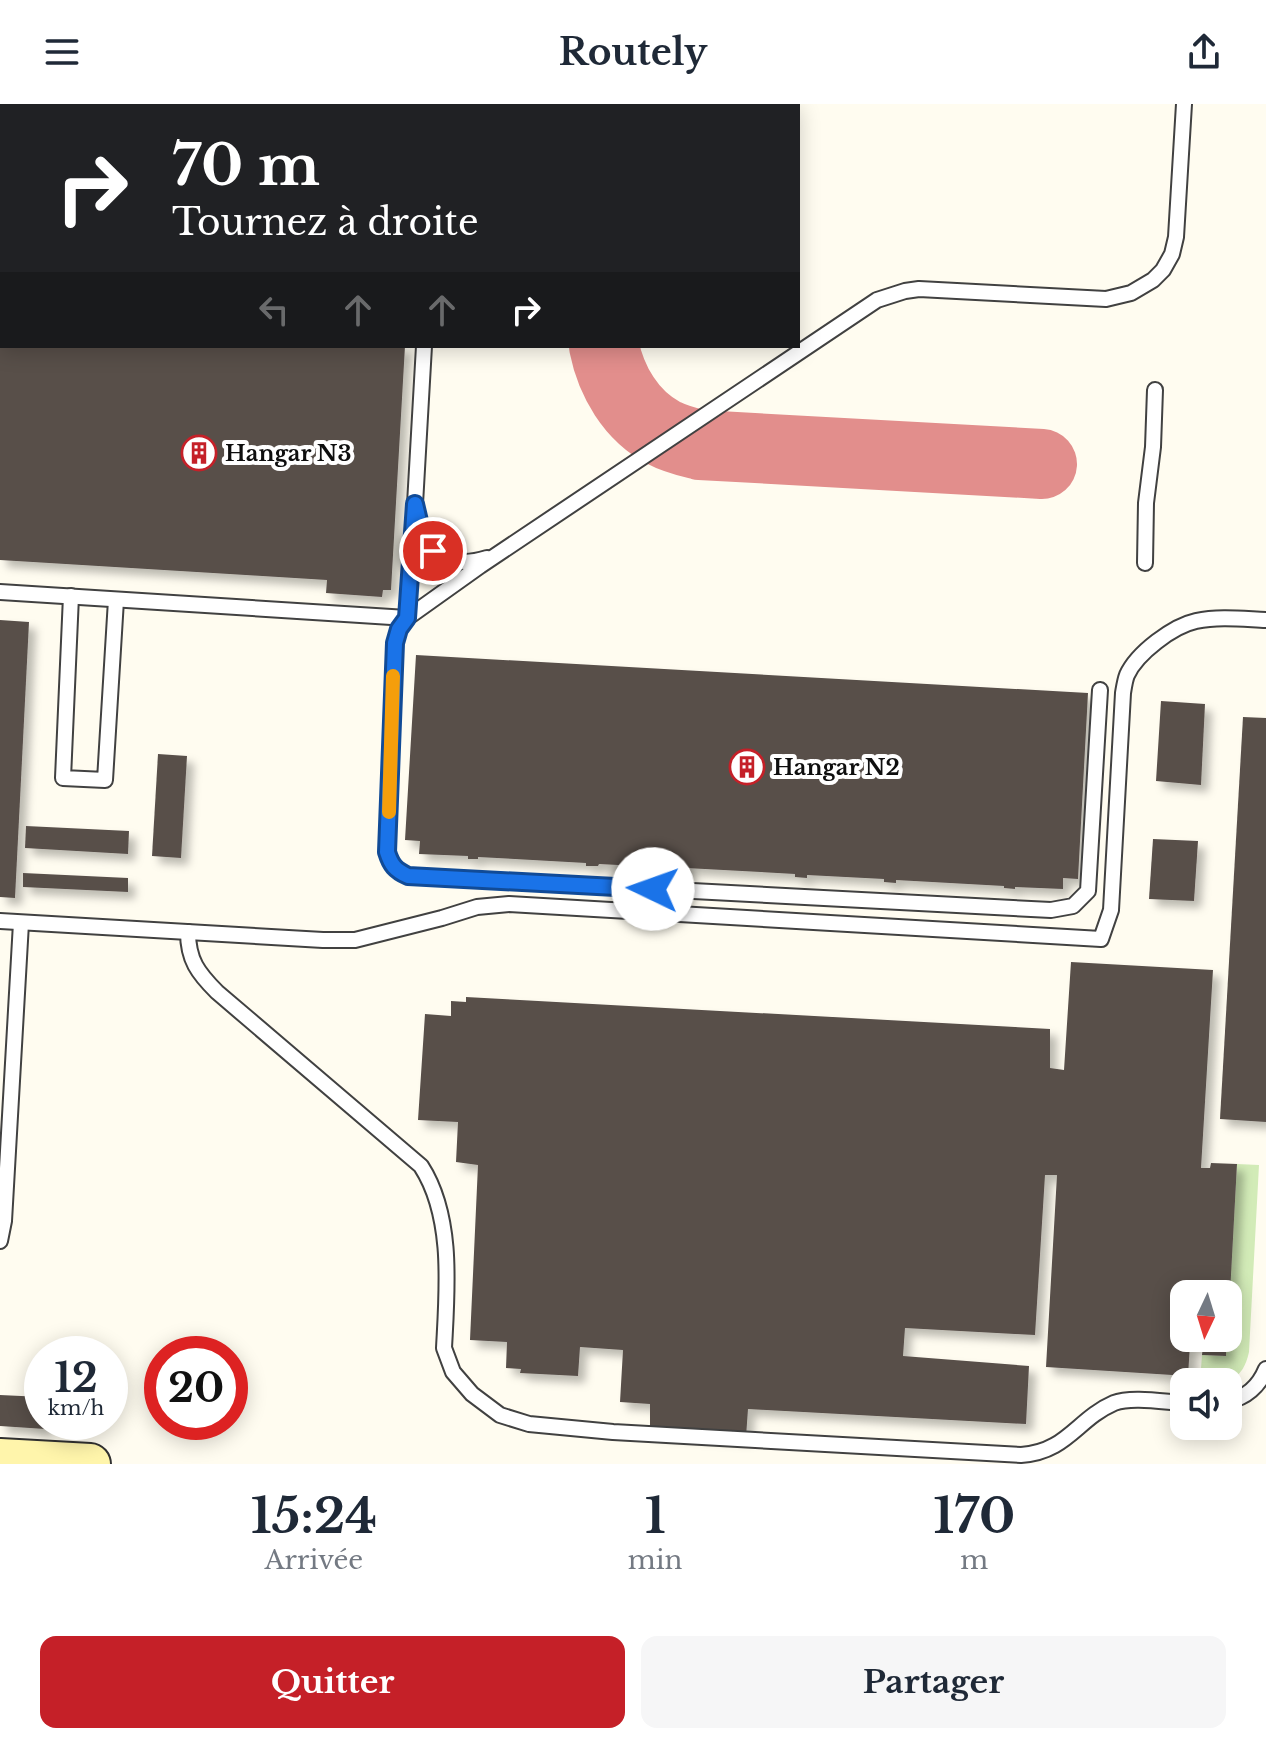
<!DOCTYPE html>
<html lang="fr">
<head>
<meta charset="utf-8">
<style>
	body { margin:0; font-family:"Libre Baskerville",serif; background:#f6f6f7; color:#1f2937; height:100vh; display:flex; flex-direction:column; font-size:30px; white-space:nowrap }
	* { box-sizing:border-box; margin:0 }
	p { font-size:26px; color:#747a83 }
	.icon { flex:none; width:44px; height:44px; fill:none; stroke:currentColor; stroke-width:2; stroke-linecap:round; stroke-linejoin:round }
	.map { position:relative; height:1360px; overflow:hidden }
	.panel { display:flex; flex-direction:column; background:#fff; flex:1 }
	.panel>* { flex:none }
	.top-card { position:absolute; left:0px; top:0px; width:800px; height:244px; box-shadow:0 4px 20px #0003; background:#202124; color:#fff; overflow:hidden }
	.needle { width:52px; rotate:184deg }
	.buttons { position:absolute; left:1170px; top:1176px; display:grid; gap:16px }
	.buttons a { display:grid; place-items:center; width:72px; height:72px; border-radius:16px; background:#fff; box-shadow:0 4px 20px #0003; font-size:40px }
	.speed { position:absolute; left:24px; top:1232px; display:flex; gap:16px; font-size:40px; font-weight:700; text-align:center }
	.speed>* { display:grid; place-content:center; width:104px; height:104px; border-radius:50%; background:#fff; box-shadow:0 4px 20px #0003; line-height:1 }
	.speed small { font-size:20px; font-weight:400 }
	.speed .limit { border:12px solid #d22; background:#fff; color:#111 }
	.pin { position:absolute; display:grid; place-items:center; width:68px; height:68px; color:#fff; margin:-34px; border:4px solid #fff; border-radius:50%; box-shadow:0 2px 8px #0007 }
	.me { position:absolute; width:88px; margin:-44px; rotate:273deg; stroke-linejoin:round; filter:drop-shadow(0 0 6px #0008) }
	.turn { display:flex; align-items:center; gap:28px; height:168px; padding:0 40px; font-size:36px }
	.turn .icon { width:104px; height:104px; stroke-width:2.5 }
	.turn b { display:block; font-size:56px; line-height:68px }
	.lanes { display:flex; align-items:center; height:76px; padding:0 40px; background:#0003; justify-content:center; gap:40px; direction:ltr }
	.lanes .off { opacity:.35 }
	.eta { display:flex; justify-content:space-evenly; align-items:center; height:136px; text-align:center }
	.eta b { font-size:48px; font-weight:800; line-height:56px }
	.action { display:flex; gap:16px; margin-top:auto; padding:16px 40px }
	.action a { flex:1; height:92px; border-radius:16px; background:#c52028; color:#fff; font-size:32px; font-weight:800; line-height:92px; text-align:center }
	.action a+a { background:#f6f6f7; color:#1f2937 }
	header { display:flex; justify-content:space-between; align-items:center; height:104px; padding:0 40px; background:#fff; font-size:36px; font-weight:800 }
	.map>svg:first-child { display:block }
	.green { fill:#d2ebb7 }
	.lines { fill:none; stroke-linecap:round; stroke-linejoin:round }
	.taxiway { stroke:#e28e8c; stroke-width:70 }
	.building { fill:#584f4a; filter:url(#shadow) }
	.service-casing { stroke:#414141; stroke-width:18 }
	.secondary-casing { stroke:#303030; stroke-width:44 }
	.service { stroke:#fff; stroke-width:14 }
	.secondary { stroke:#fff5ab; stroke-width:40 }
	.route-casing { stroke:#114b97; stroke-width:20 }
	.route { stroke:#1a73e8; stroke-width:14 }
	.slow { stroke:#f59e0b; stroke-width:14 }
	.labels { text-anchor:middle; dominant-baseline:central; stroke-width:8; stroke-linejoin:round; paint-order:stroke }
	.poi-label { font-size:22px; font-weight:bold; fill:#0e0e0e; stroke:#fff; text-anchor:start }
</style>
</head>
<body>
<header><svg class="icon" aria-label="menu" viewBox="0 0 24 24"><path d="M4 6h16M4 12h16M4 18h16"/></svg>Routely<svg class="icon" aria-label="share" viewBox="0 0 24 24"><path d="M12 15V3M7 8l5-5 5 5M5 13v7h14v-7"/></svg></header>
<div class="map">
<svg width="1266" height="1360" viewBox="0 0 1266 1360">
	<defs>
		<filter id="shadow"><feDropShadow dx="7" dy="7" stdDeviation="4" flood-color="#0004"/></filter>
	</defs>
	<rect width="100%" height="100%" fill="#fffcf0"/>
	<path class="green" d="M1237,1060l22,1 -10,187c-7,31 -22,30 -49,30l2,-27 24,1z"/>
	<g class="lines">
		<g class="taxiway">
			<polyline points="616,2 616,0"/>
			<path d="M604,242c7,35 27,70 60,87 11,6 24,9 36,12l342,19"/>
		</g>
	</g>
	<g class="building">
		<polygon points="0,242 405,242 391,486 383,486 382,493 326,489 327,476 0,456"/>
		<polygon points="0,516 29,518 15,794 0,793"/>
		<polygon points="416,551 1088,589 1078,775 1063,774 1063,785 1015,783 1015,785 1004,784 1004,782 896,776 896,779 884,778 884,775 807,771 807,774 795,773 795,770 686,764 686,767 676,767 676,764 599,760 598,762 586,762 586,759 478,753 478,755 468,755 468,752 419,750 420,737 405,736"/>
		<polygon points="1161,597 1205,600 1201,681 1156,677"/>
		<polygon points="1243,613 1266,614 1266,1018 1220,1015"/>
		<polygon points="158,650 187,652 181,754 152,752"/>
		<polygon points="26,722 129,727 128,750 25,744"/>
		<polygon points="1153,735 1198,737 1194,797 1149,795"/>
		<polygon points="23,769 128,774 128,788 23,783"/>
		<polygon points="1071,858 1213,866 1201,1064 1210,1064 1211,1059 1237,1060 1230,1190 1184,1190 1184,1234 1227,1234 1226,1252 1202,1251 1203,1241 1190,1240 1188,1272 1046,1263 1057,1071 1045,1071 1035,1231 905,1224 903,1252 1029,1262 1026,1320 748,1305 746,1333 650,1327 650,1300 620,1298 623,1246 580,1243 578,1272 520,1269 521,1265 506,1264 507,1238 470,1236 478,1061 456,1058 458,1018 418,1016 425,910 451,912 451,897 466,898 466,893 1050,925 1050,964 1064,966"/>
		<polygon points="0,1291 42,1293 42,1318 45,1318 45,1325 0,1322"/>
	</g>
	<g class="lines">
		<g class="service-casing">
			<g id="service">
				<polyline points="438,2 438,0"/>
				<path d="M424,242l-9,158 -8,114 -8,11 -4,14 -8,209c4,13 8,18 21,24l643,34 22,-4 15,-15 12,-201"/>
				<path d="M418,412c9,38 31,54 69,42"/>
				<polyline points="1145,459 1146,399 1153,343 1155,286"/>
				<polyline points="0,488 407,514 480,462 877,196 905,187 919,185 1106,195 1131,189 1153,176 1163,166 1172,150 1176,133 1184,0"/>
				<polyline points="71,492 63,674 105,676 116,496"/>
				<path d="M0,817l323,19h32l87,-22 35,-11 32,-3 592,35 10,-29 12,-217c1,-6 2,-13 4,-18 10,-22 46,-49 69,-54 23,-5 47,-2 70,-1"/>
				<path d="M188,828c0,28 10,41 29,60l204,174c33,51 26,124 23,182l9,24 19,22 28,21 29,9 84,8 408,23c46,-3 56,-36 93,-52 17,-7 51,-1 70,0"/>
				<polyline points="0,1137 4,1117 21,819"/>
				<path d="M1228,1297c18,-3 31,-15 38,-32"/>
			</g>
		</g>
		<g class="secondary-casing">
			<polyline id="secondary" points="0,1355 90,1360"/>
		</g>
		<use href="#service" class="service"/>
		<use href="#secondary" class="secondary"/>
	</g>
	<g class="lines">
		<g class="route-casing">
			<path id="route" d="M433,447l-11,-17 -7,-30 -8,114 -8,11 -4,14 -8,209c4,13 8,18 21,24l245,13"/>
		</g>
		<use href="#route" class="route"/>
		<polyline class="slow" points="389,708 393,572"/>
	</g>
	<defs>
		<g id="building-ring" transform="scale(1.8)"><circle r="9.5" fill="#fff" stroke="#c52028" stroke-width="1.5"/><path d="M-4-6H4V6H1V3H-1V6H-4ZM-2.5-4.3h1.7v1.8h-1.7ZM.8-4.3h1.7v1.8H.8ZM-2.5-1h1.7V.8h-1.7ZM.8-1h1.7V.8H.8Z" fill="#c52028"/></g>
	</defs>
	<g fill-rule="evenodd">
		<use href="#building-ring" x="199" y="349"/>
		<use href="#building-ring" x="747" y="663"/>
	</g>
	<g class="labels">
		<g class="poi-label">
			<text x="225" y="349">Hangar N3</text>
			<text x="773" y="663">Hangar N2</text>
		</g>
	</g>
</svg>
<div class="buttons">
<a><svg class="needle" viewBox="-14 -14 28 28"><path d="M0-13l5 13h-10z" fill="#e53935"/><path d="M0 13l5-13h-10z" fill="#747a83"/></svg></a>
<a><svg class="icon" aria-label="sound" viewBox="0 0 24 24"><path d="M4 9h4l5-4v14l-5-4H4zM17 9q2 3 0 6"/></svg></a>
</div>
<div class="speed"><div>12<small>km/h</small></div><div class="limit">20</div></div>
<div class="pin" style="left:433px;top:447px;background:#d93025"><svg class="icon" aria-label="arrive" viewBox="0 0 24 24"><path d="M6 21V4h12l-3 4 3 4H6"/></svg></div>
<svg class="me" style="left:653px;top:785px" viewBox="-20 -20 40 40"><circle r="19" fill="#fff"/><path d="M0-13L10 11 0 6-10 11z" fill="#1a73e8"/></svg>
<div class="top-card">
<div class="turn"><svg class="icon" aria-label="right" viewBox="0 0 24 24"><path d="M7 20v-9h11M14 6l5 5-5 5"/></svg><div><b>70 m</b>Tournez à droite</div></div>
<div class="lanes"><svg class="icon off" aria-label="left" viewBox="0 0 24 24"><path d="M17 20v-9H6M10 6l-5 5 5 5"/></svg><svg class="icon off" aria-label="ahead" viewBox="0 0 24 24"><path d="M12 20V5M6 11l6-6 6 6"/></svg><svg class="icon off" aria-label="ahead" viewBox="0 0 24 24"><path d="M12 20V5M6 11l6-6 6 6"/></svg><svg class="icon" aria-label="right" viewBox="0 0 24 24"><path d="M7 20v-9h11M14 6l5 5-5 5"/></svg></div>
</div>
</div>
<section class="panel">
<div class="eta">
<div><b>15:24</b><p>Arrivée</p></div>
<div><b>1</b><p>min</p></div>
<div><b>170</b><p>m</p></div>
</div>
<div class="action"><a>Quitter</a><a>Partager</a></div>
</section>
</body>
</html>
